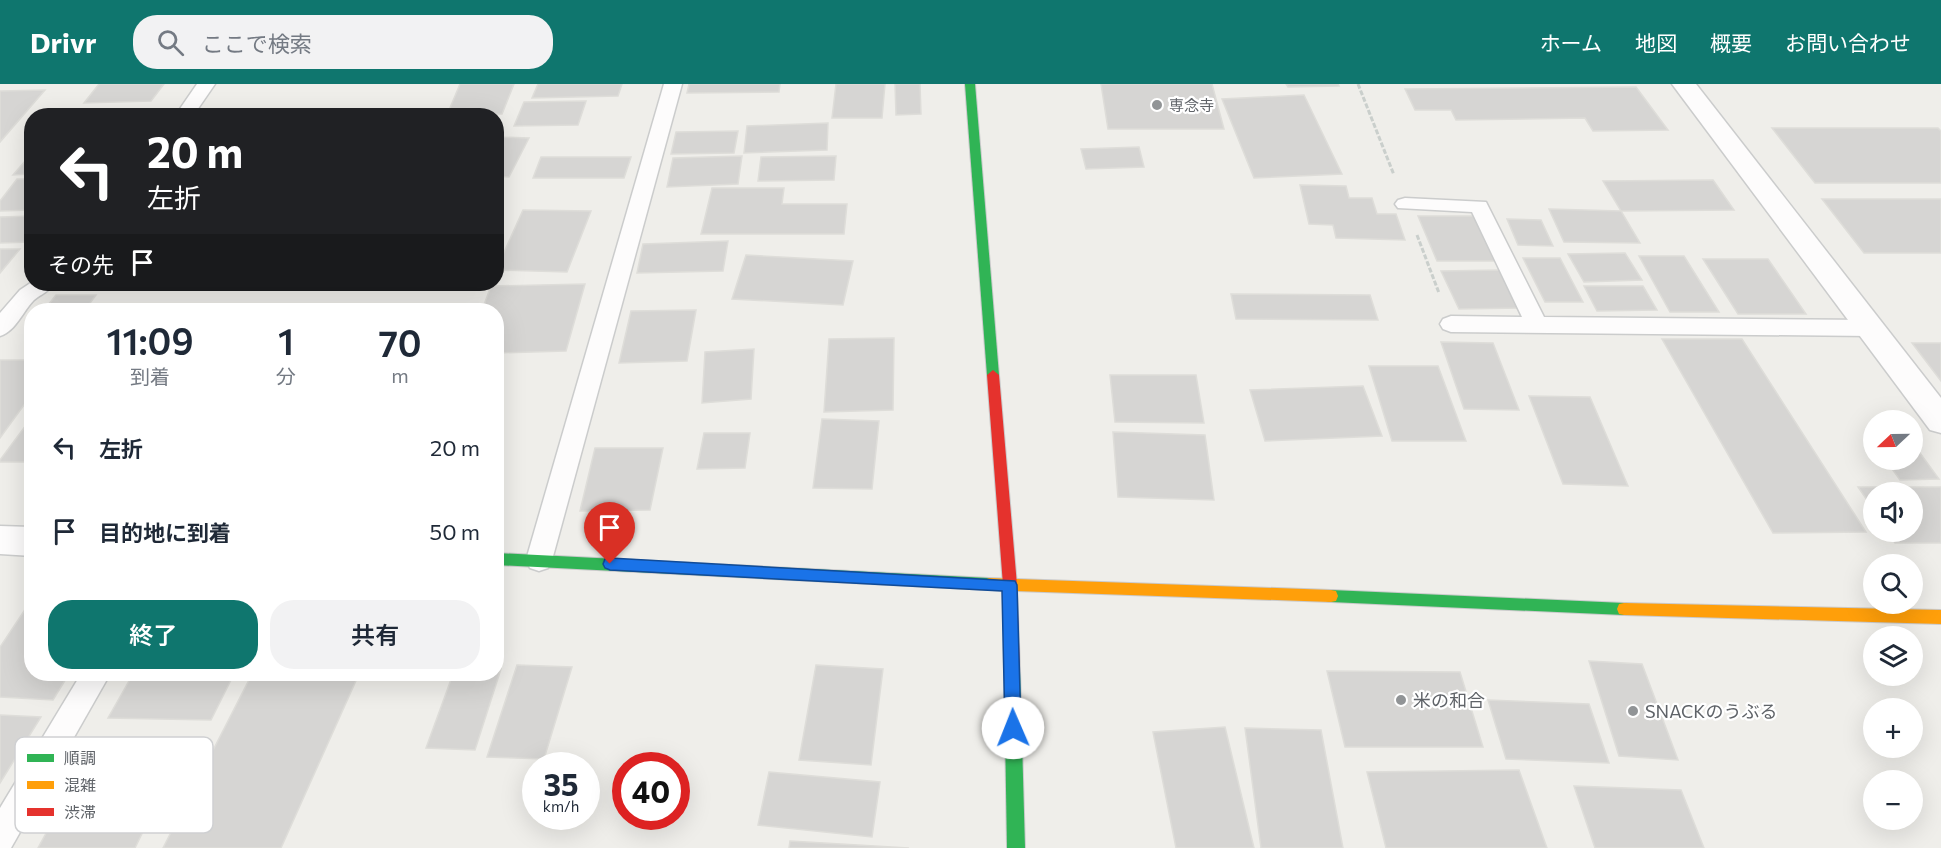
<!DOCTYPE html>
<html lang="ja">
<head>
<meta charset="utf-8">
<style>
	body { margin:0; font-family:Commissioner,"Noto Sans JP",sans-serif; background:#f2f2f3; color:#1f2937; height:100vh; display:flex; flex-direction:column; font-size:22px; white-space:nowrap }
	* { box-sizing:border-box; margin:0 }
	p { font-size:20px; color:#747a83 }
	.icon { flex:none; width:33px; height:33px; fill:none; stroke:currentColor; stroke-width:2; stroke-linecap:round; stroke-linejoin:round }
	.map { position:relative; flex:1; overflow:hidden }
	.drawer { position:absolute; left:24px; top:219px; width:480px; height:378px; display:flex; flex-direction:column; background:#fff; border-radius:24px; box-shadow:0 6px 24px #0002 }
	.drawer>* { flex:none }
	.banner { position:absolute; left:24px; top:24px; width:480px; height:183px; border-radius:24px; box-shadow:0 6px 24px #0002; background:#202124; color:#fff; overflow:hidden }
	.needle { width:39px; rotate:248deg }
	.tools { position:absolute; left:1863px; top:326px; display:grid; gap:12px }
	.tools a { display:grid; place-items:center; width:60px; height:60px; border-radius:50%; background:#fff; box-shadow:0 6px 24px #0002; font-size:30px }
	.speed { position:absolute; left:522px; top:668px; display:flex; gap:12px; font-size:30px; font-weight:700; text-align:center }
	.speed>* { display:grid; place-content:center; width:78px; height:78px; border-radius:50%; background:#fff; box-shadow:0 6px 24px #0002; line-height:1 }
	.speed small { font-size:15px; font-weight:400 }
	.speed .limit { border:9px solid #d22; background:#fff; color:#111 }
	.pin { position:absolute; display:grid; place-items:center; width:51px; height:51px; color:#fff; margin:-62px -26px; border-radius:50% 50% 50% 0; rotate:-45deg; box-shadow:0 0 6px #0007 }
	.pin .icon { rotate:45deg }
	.me { position:absolute; width:66px; margin:-33px; rotate:359deg; stroke-linejoin:round; filter:drop-shadow(0 0 4px #0008) }
	.turn { display:flex; align-items:center; gap:21px; height:126px; padding:0 24px; font-size:27px }
	.turn .icon { width:78px; height:78px; stroke-width:2.5 }
	.turn b { display:block; font-size:42px; line-height:51px }
	.then { display:flex; align-items:center; height:57px; padding:0 24px; background:#0003; gap:12px; font-size:22px }
	.eta { display:flex; justify-content:space-evenly; align-items:center; height:102px; text-align:center }
	.eta b { font-size:36px; font-weight:600; line-height:42px }
	.action { display:flex; gap:12px; margin-top:auto; padding:12px 24px }
	.action a { flex:1; height:69px; border-radius:24px; background:#0f766e; color:#fff; font-size:24px; font-weight:600; line-height:69px; text-align:center }
	.action a+a { background:#f2f2f3; color:#1f2937 }
	ul { padding:0; list-style:none }
	li { display:flex; align-items:center; gap:18px; height:84px; padding:0 24px }
	li div { flex:1 }
	li b { display:block; font-size:22px }
	li em { font-style:normal }
	header { display:flex; align-items:center; gap:36px; box-sizing:border-box; height:84px; padding:0 30px; background:#0f766e; color:#fff }
	header strong { font-size:28px }
	nav { display:flex; gap:33px; margin-inline-start:auto; font-size:21px }
	.search { width:420px; height:54px; background:#f2f2f3; display:flex; align-items:center; gap:15px; box-sizing:border-box; padding:0 21px; border-radius:24px; color:#747a83; font-size:22px }
	.map>svg:first-child { display:block }
	.building { fill:#d6d5d3; stroke:#deddd9; stroke-width:1.5 }
	.lines { fill:none; stroke-linecap:round; stroke-linejoin:round }
	.lane-casing { stroke:#cbcccc; stroke-width:3 }
	.street-casing { stroke:#cbcccc; stroke-width:3 }
	.fast-casing { stroke:#cacacb; stroke-width:2 }
	.slow-casing { stroke:#cacacb; stroke-width:2 }
	.jam-casing { stroke:#cacacb; stroke-width:2 }
	.path { stroke:#cacfcc; stroke-width:3; stroke-dasharray:5 2; stroke-linecap:butt }
	.lane { fill:#fdfcfc; fill-rule:evenodd }
	.street { fill:#fdfcfc; fill-rule:evenodd }
	.fast { fill:#30b455; fill-rule:evenodd }
	.slow { fill:#ff9f0a; fill-rule:evenodd }
	.jam { fill:#e5322d; fill-rule:evenodd }
	.route { fill:#1a73e8; stroke:#114b97; stroke-width:1.5 }
	.poi-dot { fill:#919496; stroke:#fff; stroke-width:2 }
	.labels { text-anchor:middle; dominant-baseline:central; stroke-width:4.5; stroke-linejoin:round; paint-order:stroke }
	.far-poi-label { font-size:15px; fill:#5f6368; stroke:#fff; text-anchor:start }
	.poi-label { font-size:18px; fill:#5f6368; stroke:#fff; text-anchor:start }
	.key { fill:#fff; stroke:#cfd0d2; stroke-width:1.5 }
	.key-label { font-size:16px; fill:#5f6368 }
</style>
</head>
<body>
<header>
<strong>Drivr</strong>
<div class="search"><svg class="icon" aria-label="search" viewBox="0 0 24 24"><circle cx="10" cy="10" r="6"/><path d="M15 15l6 6"/></svg>ここで検索</div>
<nav><a>ホーム</a><a>地図</a><a>概要</a><a>お問い合わせ</a></nav>
</header>
<div class="map">
<svg width="1941" height="764" viewBox="0 0 1941 764">
	<rect width="100%" height="100%" fill="#efeeea"/>
	<g class="building">
		<polygon points="99,0 164,0 151,17 84,19"/>
		<polygon points="460,0 514,0 502,30 447,31"/>
		<polygon points="538,0 622,0 618,12 532,14"/>
		<polygon points="689,0 780,0 779,8 687,9"/>
		<polygon points="836,0 885,0 882,34 832,34"/>
		<polygon points="895,0 920,0 921,30 896,31"/>
		<polygon points="1101,0 1212,0 1224,45 1108,45"/>
		<polygon points="1286,0 1338,0 1339,2 1288,3"/>
		<polygon points="1636,3 1668,46 1593,47 1585,34 1456,36 1451,26 1415,26 1405,5"/>
		<polygon points="45,6 0,58 0,7"/>
		<polygon points="1304,11 1342,90 1254,94 1222,15"/>
		<polygon points="586,17 578,41 514,42 524,18"/>
		<polygon points="155,25 151,32 59,32 62,28"/>
		<polygon points="197,29 249,29 247,32 195,32"/>
		<polygon points="254,29 305,29 304,32 252,32"/>
		<polygon points="828,39 827,66 744,69 747,42"/>
		<polygon points="1772,44 1938,44 1941,47 1941,99 1815,99"/>
		<polygon points="738,47 734,69 671,70 676,48"/>
		<polygon points="496,53 529,54 509,93 496,92"/>
		<polygon points="1139,63 1144,83 1086,85 1081,65"/>
		<polygon points="32,69 32,90 13,91"/>
		<polygon points="742,72 738,100 667,103 673,74"/>
		<polygon points="836,72 834,96 758,97 761,73"/>
		<polygon points="541,73 631,73 624,94 533,94"/>
		<polygon points="17,95 32,95 32,126 0,127 0,117"/>
		<polygon points="1713,96 1734,126 1621,127 1603,97"/>
		<polygon points="1300,101 1346,102 1349,114 1372,114 1377,130 1396,130 1405,156 1336,154 1333,141 1309,140"/>
		<polygon points="712,104 784,104 782,120 847,120 844,150 701,150"/>
		<polygon points="1822,115 1941,115 1941,169 1864,169"/>
		<polygon points="1549,125 1621,127 1640,159 1564,158"/>
		<polygon points="523,126 591,127 567,188 496,186"/>
		<polygon points="32,132 32,158 0,159 0,133"/>
		<polygon points="1418,132 1475,132 1495,177 1437,177"/>
		<polygon points="1507,135 1541,136 1553,162 1518,161"/>
		<polygon points="728,157 723,187 637,189 643,160"/>
		<polygon points="0,165 20,165 0,189"/>
		<polygon points="1625,169 1642,196 1584,198 1568,170"/>
		<polygon points="746,171 853,177 843,221 732,215"/>
		<polygon points="1639,172 1684,172 1719,228 1670,228"/>
		<polygon points="1523,174 1560,174 1583,218 1545,218"/>
		<polygon points="1703,175 1768,175 1806,230 1738,230"/>
		<polygon points="1501,186 1520,224 1459,225 1441,187"/>
		<polygon points="585,200 566,267 496,269 496,226 482,226 491,202"/>
		<polygon points="1584,202 1643,202 1657,226 1597,227"/>
		<polygon points="1231,210 1370,211 1378,236 1236,235"/>
		<polygon points="56,211 96,211 85,226 44,226"/>
		<polygon points="696,226 687,277 619,279 631,227"/>
		<polygon points="894,254 893,326 824,328 829,255"/>
		<polygon points="1662,255 1742,255 1866,448 1773,449"/>
		<polygon points="1441,258 1493,259 1519,326 1464,325"/>
		<polygon points="1912,259 1941,259 1941,297"/>
		<polygon points="754,265 751,315 702,319 705,268"/>
		<polygon points="0,276 32,276 32,310 0,354"/>
		<polygon points="1369,282 1438,282 1466,357 1392,357"/>
		<polygon points="1110,291 1196,291 1204,339 1115,338"/>
		<polygon points="1363,302 1382,352 1265,357 1250,306"/>
		<polygon points="1529,312 1590,313 1628,402 1563,400"/>
		<polygon points="32,333 32,378 0,378 0,376"/>
		<polygon points="822,335 879,337 872,405 813,404"/>
		<polygon points="1113,348 1205,351 1214,416 1118,413"/>
		<polygon points="704,349 750,349 745,384 697,385"/>
		<polygon points="1912,358 1939,395 1900,396 1885,375 1912,375"/>
		<polygon points="595,364 663,364 650,426 580,427"/>
		<polygon points="1858,403 1941,403 1941,459 1895,459 1887,447 1912,447 1912,408 1874,408 1874,426"/>
		<polygon points="26,524 32,524 32,590 69,590 53,616 0,613 0,563"/>
		<polygon points="1589,577 1642,580 1678,676 1619,672"/>
		<polygon points="517,581 572,583 544,675 487,673"/>
		<polygon points="816,581 883,585 871,681 799,676"/>
		<polygon points="496,585 501,585 475,666 426,664 453,590 496,590"/>
		<polygon points="1327,587 1460,588 1483,663 1345,663"/>
		<polygon points="133,590 234,590 211,636 108,634"/>
		<polygon points="252,590 359,590 281,764 163,764"/>
		<polygon points="1488,616 1589,620 1609,679 1506,675"/>
		<polygon points="0,631 41,633 0,699"/>
		<polygon points="1225,643 1254,764 1176,764 1153,648"/>
		<polygon points="1245,644 1321,646 1343,764 1261,764"/>
		<polygon points="95,659 186,659 135,764 38,764"/>
		<polygon points="1519,686 1547,764 1386,764 1367,688"/>
		<polygon points="769,688 880,698 872,753 758,741"/>
		<polygon points="1574,702 1681,706 1704,764 1595,764"/>
		<polygon points="790,757 909,764 789,764"/>
	</g>
	<g class="lines">
		<g class="lane-casing">
			<g id="lane">
				<polygon points="197,0 215,0 193,32 175,32"/>
				<polygon points="664,0 682,0 552,476 548,484 539,487 530,484 526,476"/>
				<polygon points="1405,114 1486,118 1544,233 1870,236 1878,239 1881,244 1878,249 1870,252 1451,248 1443,245 1440,240 1443,235 1451,232 1522,233 1472,128 1398,124 1395,120 1398,116"/>
				<path d="M32,198l21,2c-4,8 -12,10 -19,16 -11,11 -18,31 -34,36v-23l20,-23z"/>
				<polygon points="81,590 110,590 11,764 0,764 0,724"/>
			</g>
		</g>
		<g class="street-casing">
			<g id="street">
				<polygon points="1672,0 1696,0 1941,314 1941,349 1930,346"/>
				<polygon points="0,442 32,443 32,472 0,470"/>
			</g>
		</g>
		<g class="fast-casing">
			<g id="fast">
				<polygon points="965,0 975,0 999,291 993,296 987,291"/>
				<polygon points="496,469 989,494 994,496 996,500 994,504 989,506 496,481"/>
				<polygon points="1331,506 1624,519 1629,520 1631,525 1629,530 1624,531 1331,518 1326,517 1324,512 1326,507"/>
				<polygon points="1012,580 1017,582 1020,587 1025,764 1007,764 1004,587 1007,582"/>
			</g>
		</g>
		<g class="slow-casing">
			<g id="slow">
				<polygon points="989,494 1331,506 1336,507 1338,512 1336,517 1331,518 989,506 984,504 982,500 984,496"/>
				<polygon points="1624,519 1941,526 1941,540 1624,531 1619,530 1617,525 1619,520"/>
			</g>
		</g>
		<g class="jam-casing">
			<polygon id="jam" points="993,286 999,291 1017,501 1020,587 1017,592 1012,594 1007,592 1004,587 1003,501 987,291"/>
		</g>
		<g class="path">
			<polyline points="1358,0 1394,91"/>
			<polyline points="1417,151 1439,209"/>
		</g>
		<use href="#lane" class="lane"/>
		<use href="#street" class="street"/>
		<use href="#fast" class="fast"/>
		<use href="#slow" class="slow"/>
		<use href="#jam" class="jam"/>
	</g>
	<polygon class="route" points="610,474 1015,497 1017,501 1021,644 1019,650 1013,652 1007,650 1005,644 1002,507 610,486 605,484 603,480 605,475"/>
	<g class="poi-dot">
		<circle cx="1157" cy="21" r="6"/>
		<circle cx="1401" cy="616" r="6"/>
		<circle cx="1633" cy="627" r="6"/>
	</g>
	<g class="labels">
		<g class="far-poi-label">
			<text x="1169" y="21">専念寺</text>
		</g>
		<g class="poi-label">
			<text x="1413" y="616">米の和合</text>
			<text x="1645" y="627">SNACKのうぶる</text>
		</g>
	</g>
	<rect x="15" y="653" width="198" height="96" rx="9" class="key"/>
	<rect x="27" y="670" width="27" height="8" fill="#30b455"/>
	<rect x="27" y="697" width="27" height="8" fill="#ff9f0a"/>
	<rect x="27" y="724" width="27" height="8" fill="#e5322d"/>
	<g class="key-label">
		<text x="64" y="680">順調</text>
		<text x="64" y="707">混雑</text>
		<text x="64" y="734">渋滞</text>
	</g>
</svg>
<div class="tools">
<a><svg class="needle" viewBox="-14 -14 28 28"><path d="M0-13l5 13h-10z" fill="#e53935"/><path d="M0 13l5-13h-10z" fill="#747a83"/></svg></a>
<a><svg class="icon" aria-label="sound" viewBox="0 0 24 24"><path d="M4 9h4l5-4v14l-5-4H4zM17 9q2 3 0 6"/></svg></a>
<a><svg class="icon" aria-label="search" viewBox="0 0 24 24"><circle cx="10" cy="10" r="6"/><path d="M15 15l6 6"/></svg></a>
<a><svg class="icon" aria-label="layers" viewBox="0 0 24 24"><path d="M12 4l9 5-9 5-9-5zM3 14l9 5 9-5"/></svg></a>
<a>+</a>
<a>−</a>
</div>
<div class="speed"><div>35<small>km/h</small></div><div class="limit">40</div></div>
<div class="pin" style="left:610px;top:480px;background:#d93025"><svg class="icon" aria-label="arrive" viewBox="0 0 24 24"><path d="M6 21V4h12l-3 4 3 4H6"/></svg></div>
<svg class="me" style="left:1013px;top:644px" viewBox="-20 -20 40 40"><circle r="19" fill="#fff"/><path d="M0-13L10 11 0 6-10 11z" fill="#1a73e8"/></svg>
<div class="banner">
<div class="turn"><svg class="icon" aria-label="left" viewBox="0 0 24 24"><path d="M17 20v-9H6M10 6l-5 5 5 5"/></svg><div><b>20 m</b>左折</div></div>
<div class="then">その先<svg class="icon" aria-label="arrive" viewBox="0 0 24 24"><path d="M6 21V4h12l-3 4 3 4H6"/></svg></div>
</div>
<section class="drawer">
<div class="eta">
<div><b>11:09</b><p>到着</p></div>
<div><b>1</b><p>分</p></div>
<div><b>70</b><p>m</p></div>
</div>
<ul>
<li><svg class="icon" aria-label="left" viewBox="0 0 24 24"><path d="M17 20v-9H6M10 6l-5 5 5 5"/></svg><div><b>左折</b></div><em>20 m</em></li>
<li><svg class="icon" aria-label="arrive" viewBox="0 0 24 24"><path d="M6 21V4h12l-3 4 3 4H6"/></svg><div><b>目的地に到着</b></div><em>50 m</em></li>
</ul>
<div class="action"><a>終了</a><a>共有</a></div>
</section>
</div>
</body>
</html>
